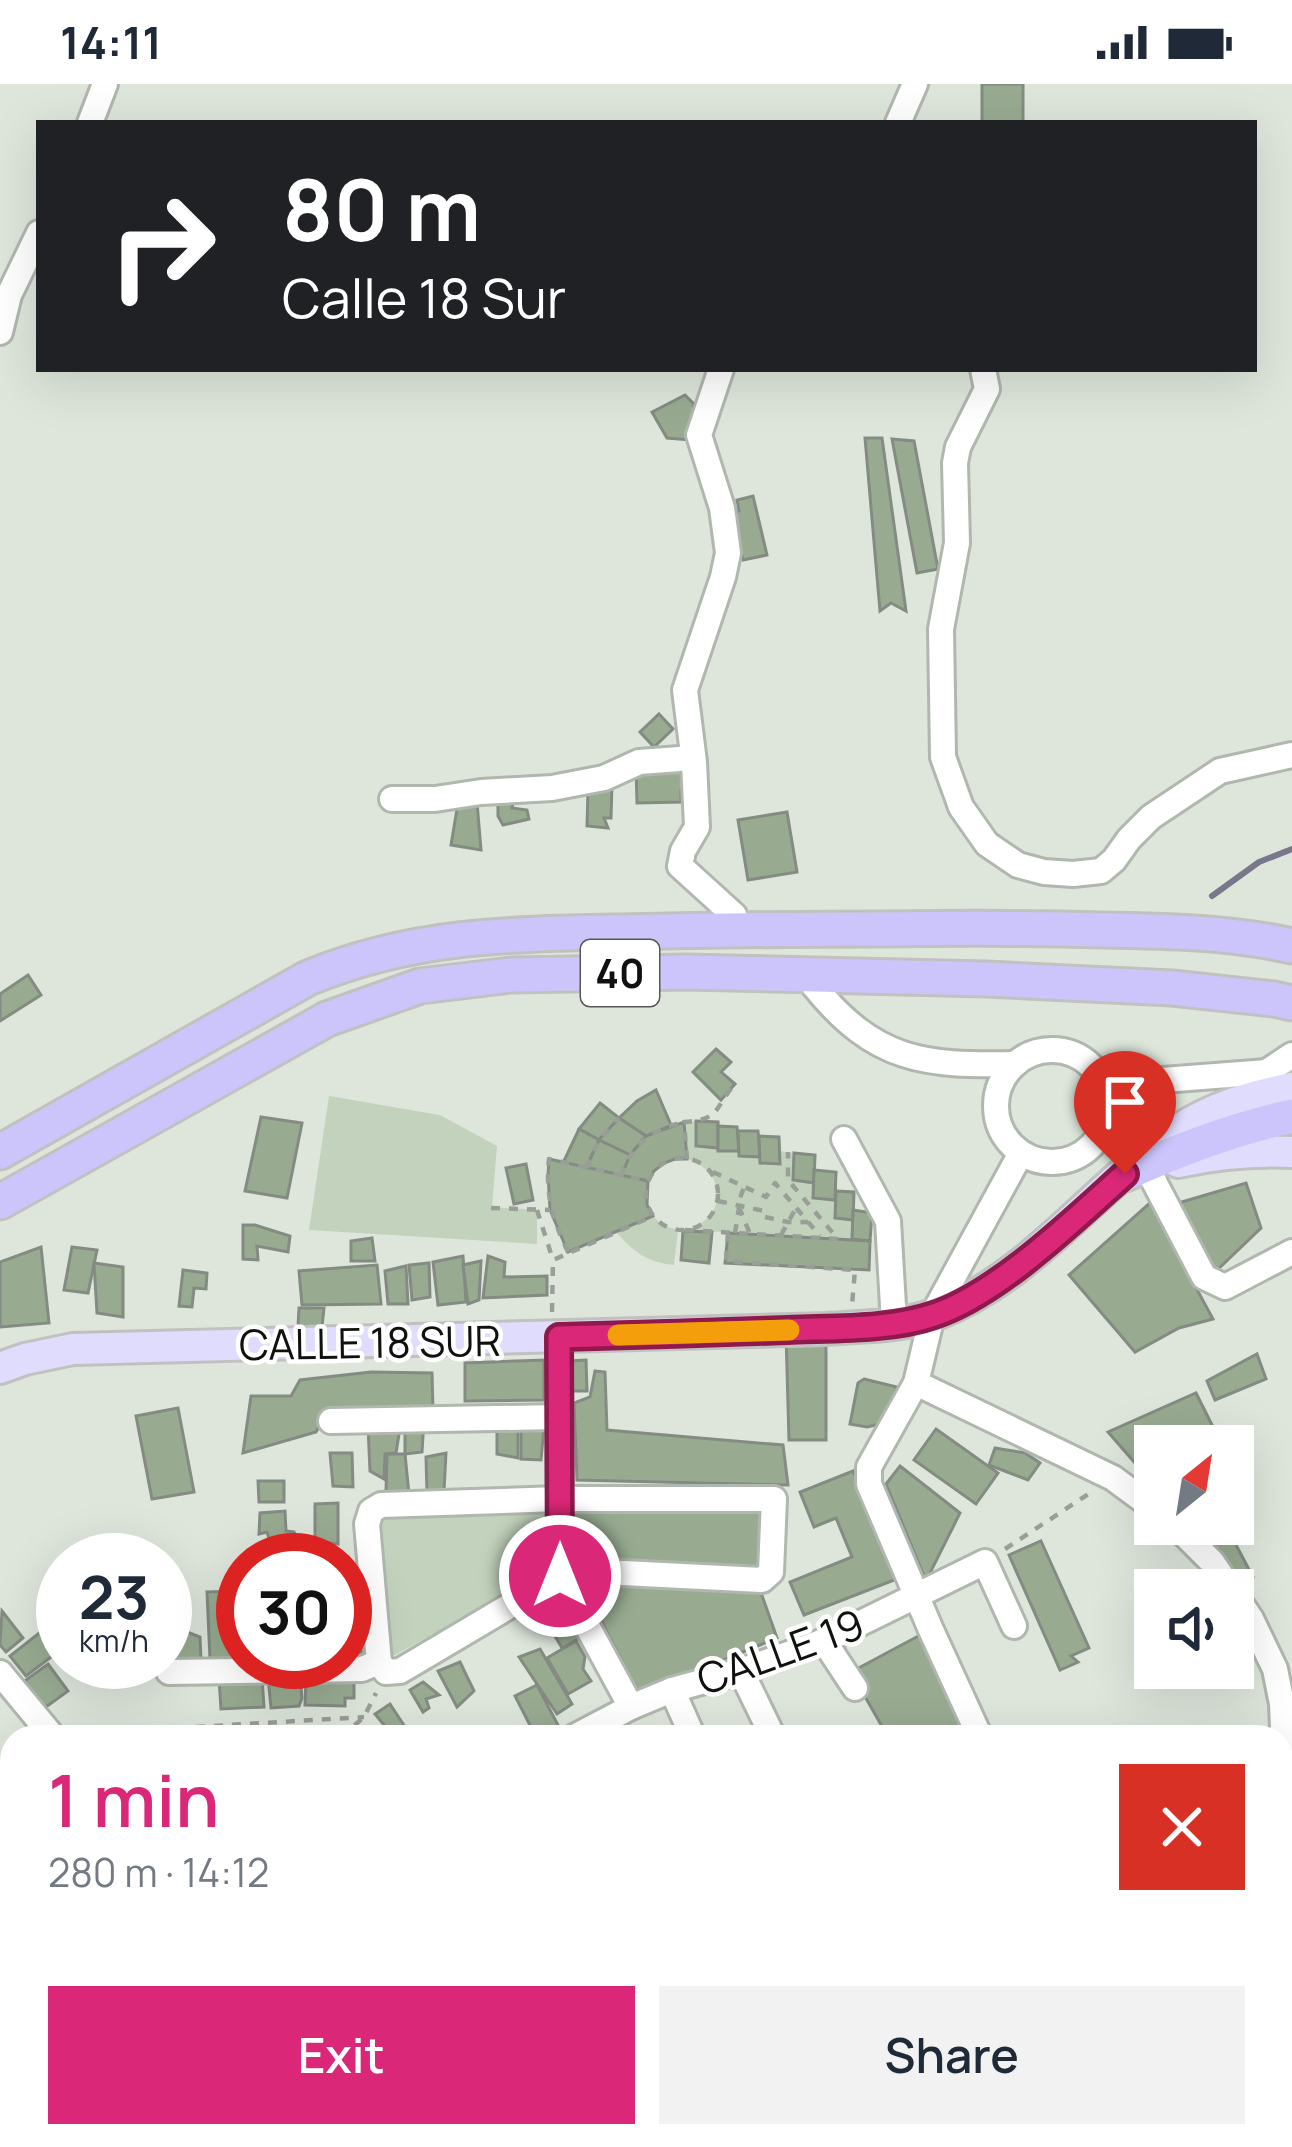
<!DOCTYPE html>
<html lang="en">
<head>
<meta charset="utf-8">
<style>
	body { margin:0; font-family:Manrope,sans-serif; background:#f2f2f3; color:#1f2937; height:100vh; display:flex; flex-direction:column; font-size:45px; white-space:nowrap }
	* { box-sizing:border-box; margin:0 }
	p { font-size:39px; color:#747a83 }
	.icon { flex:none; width:66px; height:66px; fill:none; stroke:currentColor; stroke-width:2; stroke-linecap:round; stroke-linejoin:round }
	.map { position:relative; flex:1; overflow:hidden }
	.sheet { position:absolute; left:0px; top:1641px; width:1293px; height:423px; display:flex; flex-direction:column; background:#fff; border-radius:36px 36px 0 0; box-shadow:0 12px 48px #0002 }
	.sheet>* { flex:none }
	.banner { position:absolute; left:36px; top:36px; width:1221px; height:252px; border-radius:0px; box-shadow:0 12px 48px #0002; background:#202124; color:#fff; overflow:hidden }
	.needle { width:78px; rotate:30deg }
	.controls { position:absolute; left:1134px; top:1341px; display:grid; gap:24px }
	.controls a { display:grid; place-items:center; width:120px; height:120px; border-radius:0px; background:#fff; box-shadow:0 12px 48px #0002; font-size:60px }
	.speed { position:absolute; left:36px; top:1449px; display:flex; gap:24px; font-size:60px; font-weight:700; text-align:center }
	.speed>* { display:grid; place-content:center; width:156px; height:156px; border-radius:50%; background:#fff; box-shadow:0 12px 48px #0002; line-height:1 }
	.speed small { font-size:30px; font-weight:400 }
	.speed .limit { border:18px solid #d22; background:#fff; color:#111 }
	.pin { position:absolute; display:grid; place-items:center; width:102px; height:102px; color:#fff; margin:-123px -51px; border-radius:50% 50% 50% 0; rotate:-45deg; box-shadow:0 0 12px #0007 }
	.pin .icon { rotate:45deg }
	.me { position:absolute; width:132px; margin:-66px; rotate:0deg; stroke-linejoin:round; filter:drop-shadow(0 0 9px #0008) }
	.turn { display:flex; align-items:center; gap:42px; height:252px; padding:0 48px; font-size:54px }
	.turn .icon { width:156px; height:156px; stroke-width:2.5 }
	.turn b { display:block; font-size:84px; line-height:102px }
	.round { display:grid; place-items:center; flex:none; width:126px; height:126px; border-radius:0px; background:#f2f2f3 }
	.summary { display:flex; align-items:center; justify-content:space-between; height:204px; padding:0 48px }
	h1 { font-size:72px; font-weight:600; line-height:90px; color:#db2777 }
	.button { display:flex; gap:24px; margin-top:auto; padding:24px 48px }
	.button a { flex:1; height:138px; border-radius:0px; background:#db2777; color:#fff; font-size:48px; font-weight:600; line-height:138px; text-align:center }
	.button a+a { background:#f2f2f3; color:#1f2937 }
	.status { display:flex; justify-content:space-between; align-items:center; height:84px; padding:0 60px; background:#fff; direction:ltr }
	.status svg { height:33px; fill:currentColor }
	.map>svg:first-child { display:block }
	.green { fill:#c2d2bc }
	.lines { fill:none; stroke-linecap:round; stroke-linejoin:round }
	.stream { stroke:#79778b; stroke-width:6 }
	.building { fill:#98ab91; stroke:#848b82; stroke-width:3 }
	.minor-casing { stroke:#b0b7ae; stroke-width:30 }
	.major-casing { stroke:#c1c1c0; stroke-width:36 }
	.highway-casing { stroke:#c1c1c0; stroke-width:39 }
	.path { stroke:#999f97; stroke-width:4.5; stroke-dasharray:9 9; stroke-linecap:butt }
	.minor { stroke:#fff; stroke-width:24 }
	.major { stroke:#e0dcfd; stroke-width:30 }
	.highway { stroke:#cbc5fb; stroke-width:33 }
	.route-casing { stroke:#8e194d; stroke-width:30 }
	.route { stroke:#db2777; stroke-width:21 }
	.slow { stroke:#f59e0b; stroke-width:21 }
	.labels { text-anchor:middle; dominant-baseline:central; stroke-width:9; stroke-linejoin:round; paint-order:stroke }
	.shield { fill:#fff; stroke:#575856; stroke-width:3 }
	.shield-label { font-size:39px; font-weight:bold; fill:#0f110e }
	.street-label { font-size:42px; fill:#0f110e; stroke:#fff }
</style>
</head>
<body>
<div class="status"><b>14:11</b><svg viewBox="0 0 49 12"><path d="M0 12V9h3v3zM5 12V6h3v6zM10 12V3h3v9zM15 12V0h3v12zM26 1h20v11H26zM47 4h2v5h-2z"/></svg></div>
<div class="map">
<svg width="1292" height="2063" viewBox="0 0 1292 2063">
	<rect width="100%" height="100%" fill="#dee6dc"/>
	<g class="green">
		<polygon points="329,1012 440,1031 497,1062 492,1123 537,1126 537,1160 309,1146"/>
		<path d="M696,1037l1,25 21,1 1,4h20l1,5 20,1 1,6h19v-12l14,2 -1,27 21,3v14l21,2v19l18,2 -1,19 -167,-9c42,-10 44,-58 2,-71l-3,-37z"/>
		<path d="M653,1132l9,9 16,5 -4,35c-26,-2 -41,-14 -58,-33z"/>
		<polygon points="549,1425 548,1488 380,1579 380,1432"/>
	</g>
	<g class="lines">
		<polyline class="stream" points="1212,812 1259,778 1292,765"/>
	</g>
	<g class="building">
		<rect x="982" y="0" width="41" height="39"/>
		<polygon points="685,311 693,319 697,334 690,356 667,354 652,328"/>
		<polygon points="865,354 882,354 906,527 891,519 880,527"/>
		<polygon points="892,355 914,357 938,485 917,489"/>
		<polygon points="753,412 767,471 743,476 732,429 739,427 737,416"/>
		<polygon points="659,630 673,645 654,663 640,648"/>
		<polygon points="687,682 687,707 681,707 681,718 637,719 636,683"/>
		<polygon points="612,700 611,734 604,734 608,744 587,742 588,706"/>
		<polygon points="515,710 512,724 527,726 529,735 503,741 498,732 498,711"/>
		<polygon points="477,718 481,766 451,761 457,725"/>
		<polygon points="787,728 797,788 748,796 738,736"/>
		<polygon points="28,891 41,911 0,937 0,910"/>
		<polygon points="716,965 731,978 721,988 735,1000 721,1016 693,988"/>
		<polygon points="656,1006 671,1041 646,1052 619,1034 637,1017"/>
		<polygon points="600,1019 619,1034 599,1056 579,1045"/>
		<polygon points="261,1033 302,1039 287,1114 245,1107"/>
		<polygon points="619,1034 646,1052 630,1071 599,1056"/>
		<polygon points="696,1037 718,1038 718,1064 696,1062"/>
		<polygon points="684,1038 687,1075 675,1075 664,1079 654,1087 648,1097 621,1092 630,1071 646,1052"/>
		<polygon points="718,1042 737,1043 739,1067 718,1067"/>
		<polygon points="579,1045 599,1056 586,1084 563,1079"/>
		<polygon points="738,1047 758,1047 760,1073 739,1072"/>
		<polygon points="759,1052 779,1053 780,1080 760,1079"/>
		<polygon points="599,1056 630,1071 621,1092 586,1084"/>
		<polygon points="794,1069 815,1071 814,1099 793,1096"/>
		<polygon points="549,1075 648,1097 647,1121 653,1132 568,1168 550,1126 548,1091"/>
		<polygon points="526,1080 533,1116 514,1120 506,1084"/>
		<polygon points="814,1086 836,1088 835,1116 813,1114"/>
		<polygon points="1246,1099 1261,1144 1214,1189 1175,1120"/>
		<polygon points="836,1107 854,1108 853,1136 835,1134"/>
		<polygon points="1150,1119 1213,1235 1179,1244 1135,1268 1069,1191"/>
		<polygon points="853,1126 872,1129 870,1157 852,1155"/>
		<polygon points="243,1141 255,1141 290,1152 288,1168 257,1162 258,1176 243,1175"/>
		<polygon points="683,1147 712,1148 709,1179 681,1176"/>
		<polygon points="728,1149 870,1157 869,1186 725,1179"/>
		<polygon points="372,1154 375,1177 351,1177 351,1157"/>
		<polygon points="41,1163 49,1239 0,1243 0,1178"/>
		<polygon points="72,1163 97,1166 88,1209 64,1206"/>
		<polygon points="463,1172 466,1218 438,1221 433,1178"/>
		<polygon points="488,1172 505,1178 504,1193 547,1192 547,1211 483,1214"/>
		<polygon points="481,1177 479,1216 468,1220 463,1181"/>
		<polygon points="94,1179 123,1183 123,1233 97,1229"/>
		<polygon points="429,1179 430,1213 412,1216 409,1181"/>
		<polygon points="377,1181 381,1220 302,1221 299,1187"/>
		<polygon points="406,1182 408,1220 388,1220 385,1187"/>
		<polygon points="183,1186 207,1189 206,1205 194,1204 192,1223 179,1222"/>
		<polygon points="299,1224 324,1224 322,1243 298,1242"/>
		<polygon points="826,1249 826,1356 789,1356 786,1250"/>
		<polygon points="1257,1270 1266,1295 1215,1316 1207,1297"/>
		<polygon points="544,1276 544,1316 465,1317 465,1279"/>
		<polygon points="586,1276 587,1307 569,1307 568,1277"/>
		<polygon points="595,1287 605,1288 607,1346 783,1361 788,1401 577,1396 574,1319 590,1313"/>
		<polygon points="371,1288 432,1289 433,1326 325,1332 316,1348 243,1369 251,1312 291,1312 300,1296"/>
		<polygon points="864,1295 897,1303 885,1339 867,1343 850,1340 858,1299"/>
		<polygon points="1196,1309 1220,1357 1215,1362 1155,1362 1155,1402 1108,1348"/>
		<polygon points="178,1324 194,1408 152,1415 136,1332"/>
		<polygon points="545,1333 541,1376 521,1375 521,1337"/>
		<polygon points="405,1336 424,1336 422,1368 405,1370"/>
		<polygon points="518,1337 518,1374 497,1370 497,1338"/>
		<polygon points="368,1342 400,1344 396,1369 385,1370 384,1395 370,1387"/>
		<polygon points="936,1345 998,1389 976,1420 914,1376"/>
		<polygon points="995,1364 1025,1369 1040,1379 1028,1396 989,1381"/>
		<polygon points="330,1369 352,1369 353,1403 333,1402"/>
		<polygon points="446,1369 444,1407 427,1410 426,1373"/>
		<polygon points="387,1370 405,1370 409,1410 386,1407"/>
		<polygon points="900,1382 960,1429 926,1497 886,1400"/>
		<polygon points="853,1387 897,1495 804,1531 790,1498 852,1473 836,1434 814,1443 800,1408"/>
		<polygon points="258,1397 284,1397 284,1418 259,1418"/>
		<polygon points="338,1419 338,1460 315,1457 315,1420"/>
		<polygon points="572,1422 766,1426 764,1485 572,1477"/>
		<polygon points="285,1427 286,1447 294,1448 297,1454 292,1456 293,1468 279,1470 278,1457 270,1458 267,1448 259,1450 260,1429"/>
		<polygon points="1188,1440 1225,1440 1253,1493 1244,1504"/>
		<polygon points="1041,1457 1089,1564 1071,1572 1078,1578 1060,1586 1009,1471"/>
		<polygon points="601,1491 759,1503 777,1554 639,1611 585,1505"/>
		<polygon points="243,1507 243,1574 210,1575 207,1508"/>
		<polygon points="2,1527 23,1554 6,1568 0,1561"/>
		<polygon points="568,1529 582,1553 562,1564 548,1540"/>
		<polygon points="177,1544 200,1553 201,1576 166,1576"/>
		<polygon points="43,1546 59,1567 26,1592 10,1572"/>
		<polygon points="345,1546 362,1546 361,1574 345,1574"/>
		<polygon points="924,1549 969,1648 961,1653 888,1653 851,1588"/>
		<polygon points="576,1557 585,1573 583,1585 591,1597 568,1610 547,1574"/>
		<polygon points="540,1565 572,1620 557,1630 519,1573"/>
		<polygon points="460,1578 474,1607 457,1623 438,1587"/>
		<polygon points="48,1580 68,1607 35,1631 15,1604"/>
		<polygon points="300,1590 302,1614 299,1622 271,1624 268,1593"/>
		<polygon points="262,1593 264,1623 221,1625 219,1595"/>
		<polygon points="306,1595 354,1596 354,1614 345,1614 345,1622 305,1621"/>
		<polygon points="423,1598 439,1611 426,1615 429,1624 423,1628 410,1606"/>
		<polygon points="537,1601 559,1643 540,1653 536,1653 515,1612"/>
		<polygon points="390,1620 407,1646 394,1653 375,1630"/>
		<polygon points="12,1898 12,2033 0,2037 0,1900"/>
		<polygon points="164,2052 209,2052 213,2063 169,2063"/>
		<polygon points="229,2052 273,2052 277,2063 233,2063"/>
		<polygon points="535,2052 579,2052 583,2063 539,2063"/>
		<polygon points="767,2052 801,2052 807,2063 755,2063 753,2059"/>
		<polygon points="823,2052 862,2052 867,2063 828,2063"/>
	</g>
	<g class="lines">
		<g class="minor-casing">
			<g id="minor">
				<polyline points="90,39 105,0"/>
				<polyline points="898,39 915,0"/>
				<polyline points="0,248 9,211 39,149"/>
				<polyline points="721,285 699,351 722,424 728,469 723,493 685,606 694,678 697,743 683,767 680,782 734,831"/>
				<polyline points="983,285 987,305 958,363 955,379 957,459 941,545 943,673 961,723 987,760 1018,781 1044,788 1073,790 1101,787 1114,776 1129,755 1151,733 1220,687 1292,671"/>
				<polyline points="392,715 435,715 481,708 552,704 604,694 639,678 693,674"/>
				<path d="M814,902c61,75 109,80 201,78"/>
				<circle cx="1052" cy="1022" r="56"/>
				<polyline points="1094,986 1137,998 1267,988"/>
				<polyline points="1256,995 1292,971"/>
				<polyline points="844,1055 888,1137 894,1239"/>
				<polyline points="1147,1084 1204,1193 1225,1203 1292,1168"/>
				<polyline points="559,1253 560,1492 631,1623"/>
				<polyline points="916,1299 1113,1394 1155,1425"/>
				<polyline points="331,1337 559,1333"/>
				<polygon points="559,1415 774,1415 771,1488 762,1496 583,1487 560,1492 400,1587 386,1588 379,1578 367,1440 371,1427 381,1421"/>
				<polyline points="1174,1440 1212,1478 1231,1506"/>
				<polyline points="1233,1508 1251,1535 1275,1585 1282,1620 1287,1741 1281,1918"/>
				<polyline points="824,1557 855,1604"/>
				<polyline points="741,1587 773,1653"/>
				<polyline points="169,1588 362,1585 379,1578"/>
				<polyline points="0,1589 53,1653"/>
				<polyline points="672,1606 693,1653"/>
				<polyline points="574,1653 631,1623 672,1606 741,1587 824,1557 985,1478 1014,1542"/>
				<polyline points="980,1653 931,1546 869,1400 869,1383 916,1299 932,1232 1021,1069"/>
				<polyline points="0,1893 12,1890"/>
				<polyline points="1281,2003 1283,2029 1292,2053"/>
				<polyline points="885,2052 890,2063"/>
			</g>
		</g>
		<g class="major-casing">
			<g id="major">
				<path d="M1178,1078c37,-8 76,-12 114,-10"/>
				<path d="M0,1284l25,-9 48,-10 753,-20c36,-3 77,-2 110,-15 97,-37 159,-129 244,-185 34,-22 72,-33 112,-41"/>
			</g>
		</g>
		<g class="highway-casing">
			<g id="highway">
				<path d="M0,1068l308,-174c105,-43 200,-44 312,-46 88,-2 176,-3 264,-3 73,-1 145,-1 218,1 64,1 127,2 190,16"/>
				<path d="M1125,1090c55,-25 108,-45 167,-58"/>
				<polyline points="0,1118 327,935 420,902 511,891 686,888 986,895 1172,904 1274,915 1292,919"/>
			</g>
		</g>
		<g class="path">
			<circle cx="682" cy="1110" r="36"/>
			<path d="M687,1075l-3,-37c38,-3 29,-13 51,-38"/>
			<polyline points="587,1084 599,1056 619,1034"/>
			<polyline points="713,1088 766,1113 775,1099 820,1152"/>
			<path d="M621,1092c10,-31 31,-47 63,-54"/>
			<polyline points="718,1117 764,1127"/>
			<polyline points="739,1123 750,1150"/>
			<polyline points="491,1124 550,1126"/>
			<polyline points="537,1126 553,1176"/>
			<polyline points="765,1133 788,1138 808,1138"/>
			<polyline points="685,1146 838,1155 788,1096 788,1068"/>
			<polyline points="728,1149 726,1177 855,1186 852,1221"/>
			<polyline points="735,1149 741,1111 747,1097"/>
			<polyline points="781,1151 796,1124"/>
			<path d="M568,1168c-15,-31 -23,-58 -19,-93l99,22"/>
			<polyline points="552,1228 553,1176 653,1132"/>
			<polyline points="1005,1465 1090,1409"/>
			<polyline points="196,1643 364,1633"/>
			<polyline points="341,1653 364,1633 376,1609"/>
			<polyline points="223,2052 227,2063"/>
			<polyline points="586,2052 590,2061 612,2052"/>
			<polyline points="655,2052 660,2063"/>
			<polyline points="814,2052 819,2063"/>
		</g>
		<use href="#minor" class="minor"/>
		<use href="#major" class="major"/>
		<use href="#highway" class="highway"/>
	</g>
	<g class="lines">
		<g class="route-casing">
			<path id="route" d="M560,1492l-1,-239c76,-2 153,-4 229,-7 45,-2 103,0 146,-15 64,-21 141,-96 191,-141"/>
		</g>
		<use href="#route" class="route"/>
		<polyline class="slow" points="618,1251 789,1246"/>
	</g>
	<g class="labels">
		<rect class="shield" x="581" y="856" width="78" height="66" rx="9"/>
		<g class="shield-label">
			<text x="620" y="889">40</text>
		</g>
		<g class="street-label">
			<text transform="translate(370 1258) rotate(-1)">CALLE 18 SUR</text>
			<text transform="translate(780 1567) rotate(-20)">CALLE 19</text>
		</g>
	</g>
</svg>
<div class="controls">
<a><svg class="needle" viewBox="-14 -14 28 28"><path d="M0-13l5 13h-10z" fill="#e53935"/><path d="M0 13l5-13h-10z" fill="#747a83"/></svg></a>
<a><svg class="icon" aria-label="sound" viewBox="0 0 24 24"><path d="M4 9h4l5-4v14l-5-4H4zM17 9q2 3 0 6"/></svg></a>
</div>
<div class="speed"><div>23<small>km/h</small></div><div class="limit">30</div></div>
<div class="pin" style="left:1125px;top:1090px;background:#d93025"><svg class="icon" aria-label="arrive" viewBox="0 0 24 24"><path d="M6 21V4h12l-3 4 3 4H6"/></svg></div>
<svg class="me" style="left:560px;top:1492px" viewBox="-20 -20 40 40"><circle r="17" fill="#db2777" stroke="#fff" stroke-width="3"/><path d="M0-11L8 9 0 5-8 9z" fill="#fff"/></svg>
<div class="banner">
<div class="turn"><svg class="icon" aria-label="right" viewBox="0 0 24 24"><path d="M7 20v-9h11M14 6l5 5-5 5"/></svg><div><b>80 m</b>Calle 18 Sur</div></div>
</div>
<section class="sheet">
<div class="summary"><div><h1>1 min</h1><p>280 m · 14:12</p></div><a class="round" style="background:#d93025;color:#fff"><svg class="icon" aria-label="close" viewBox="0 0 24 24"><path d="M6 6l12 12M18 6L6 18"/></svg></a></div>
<div class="button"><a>Exit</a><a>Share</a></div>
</section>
</div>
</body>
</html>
